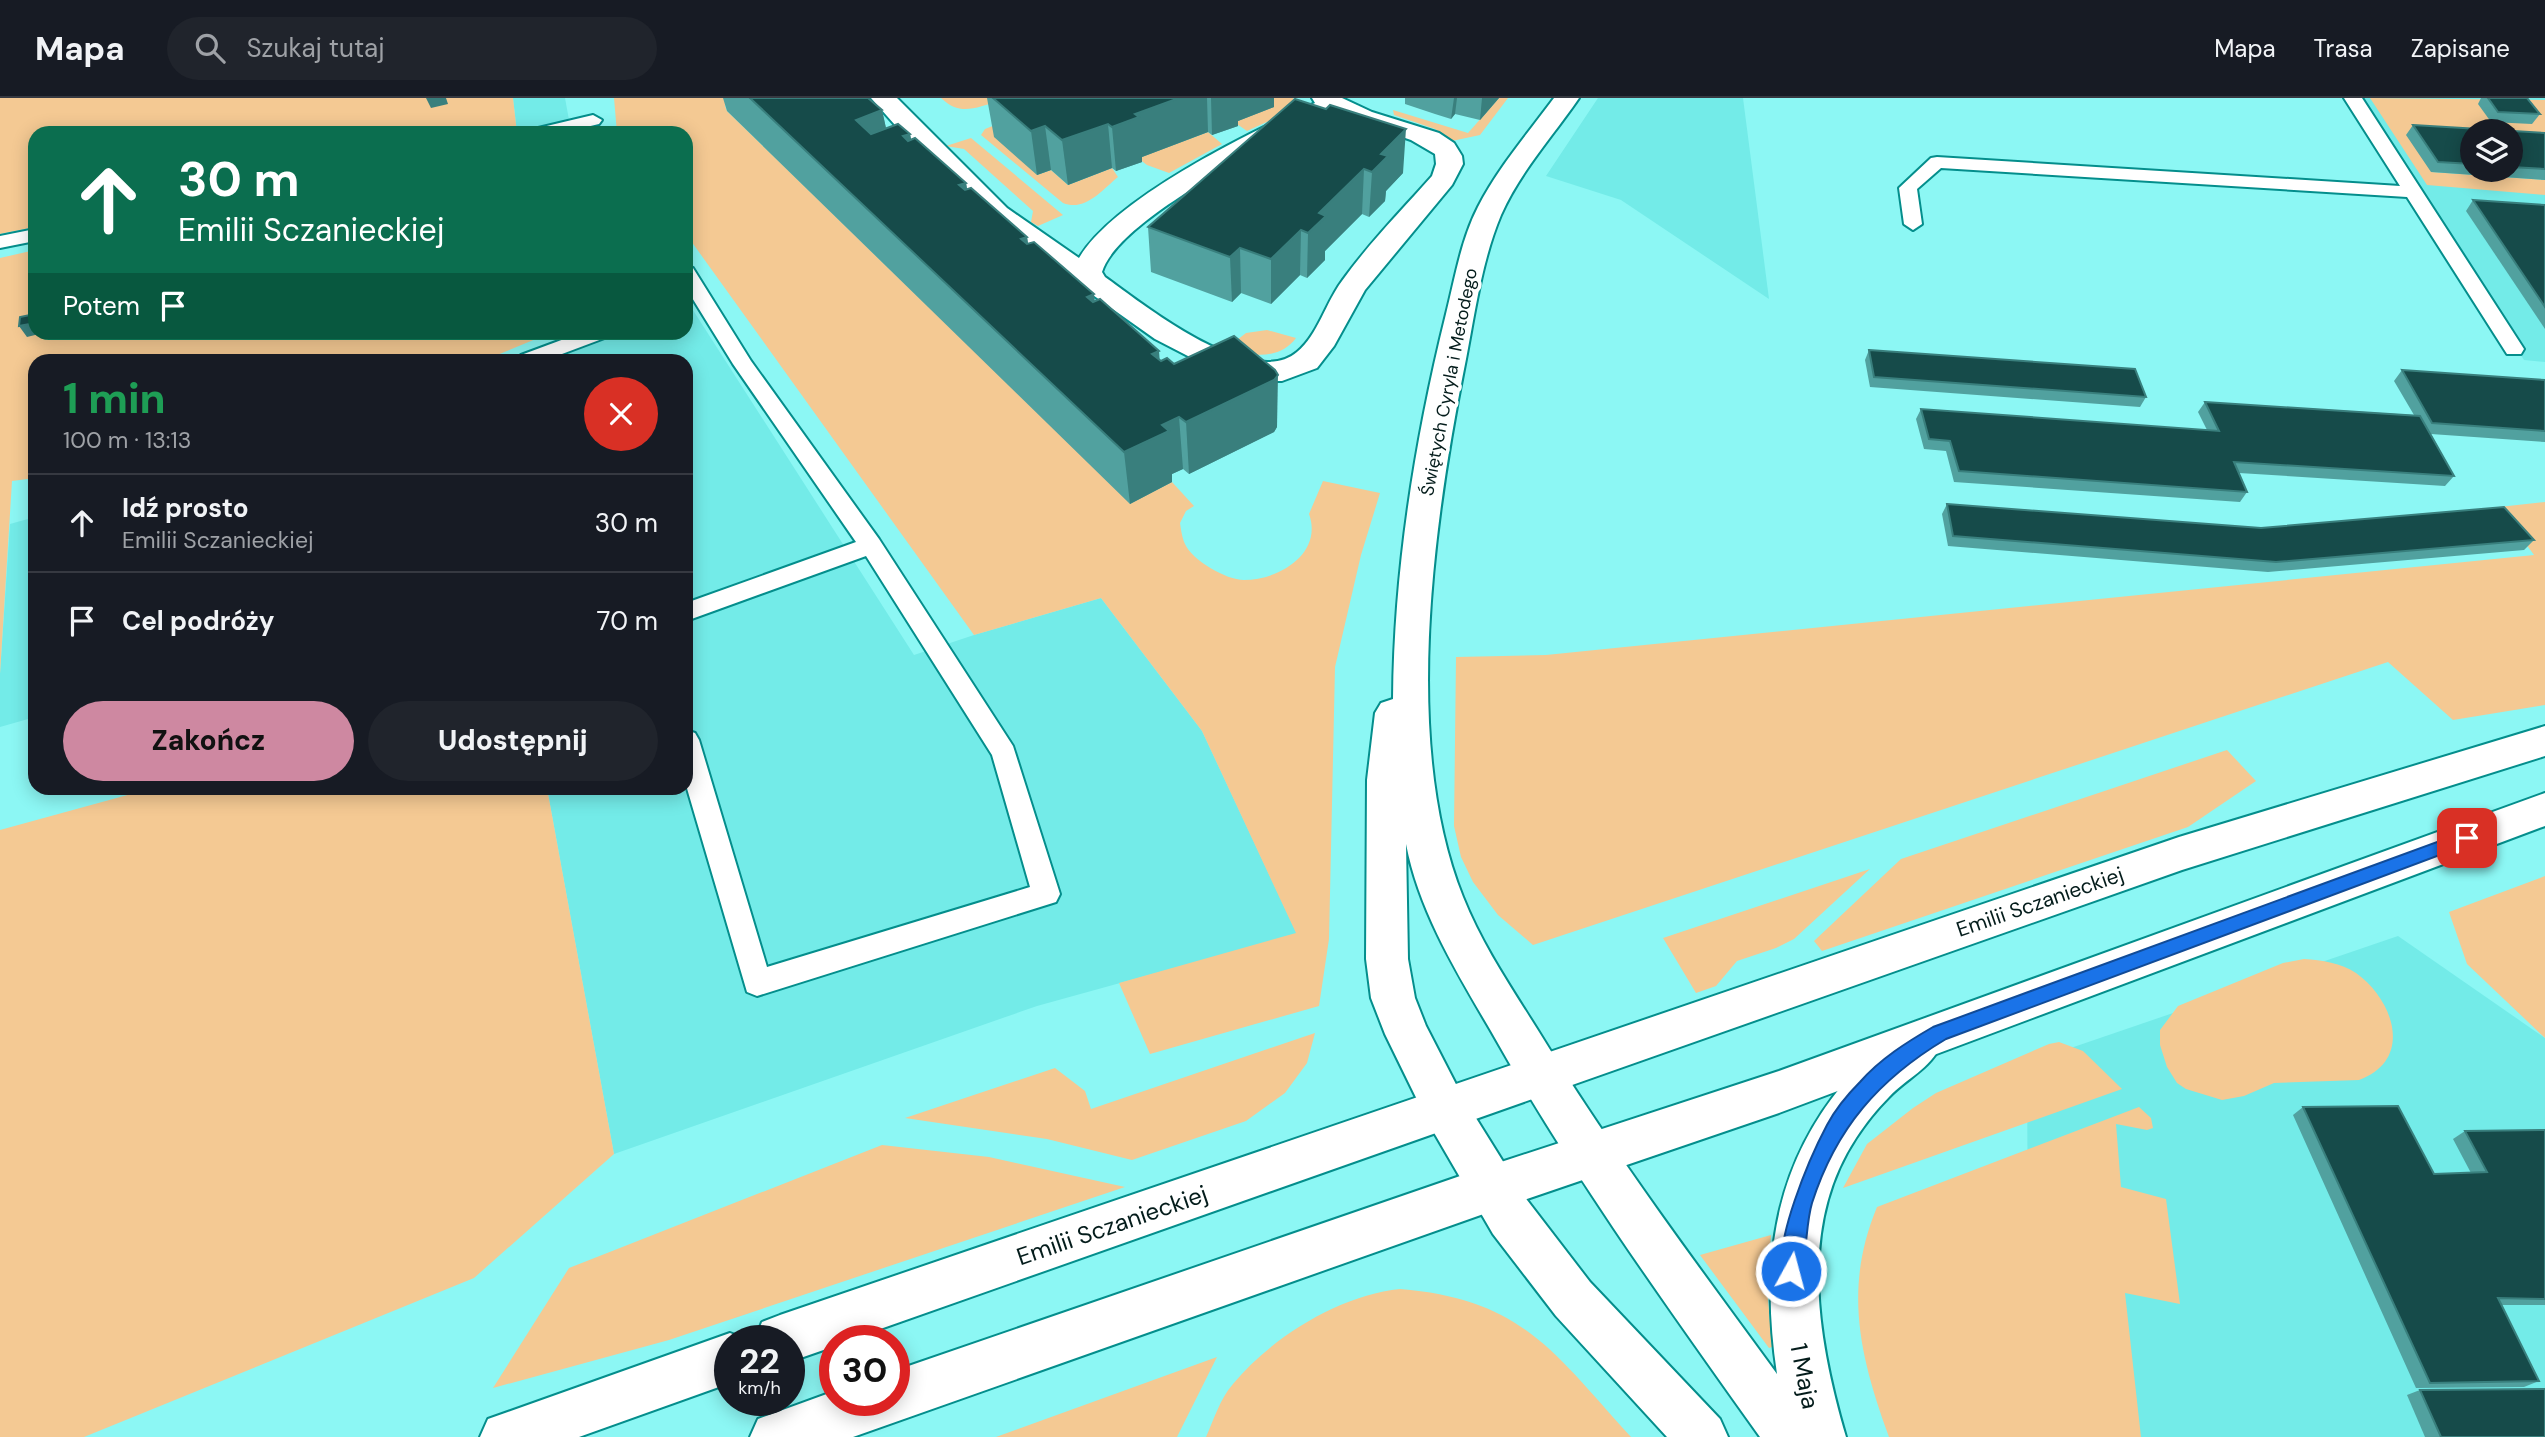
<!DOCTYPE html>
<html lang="pl">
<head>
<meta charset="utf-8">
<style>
	body { margin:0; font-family:"DM Sans",sans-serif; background:#20242c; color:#f1f3f6; height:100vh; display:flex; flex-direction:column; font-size:26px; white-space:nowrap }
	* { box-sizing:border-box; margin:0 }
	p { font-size:23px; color:#9ea1a6 }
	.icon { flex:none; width:38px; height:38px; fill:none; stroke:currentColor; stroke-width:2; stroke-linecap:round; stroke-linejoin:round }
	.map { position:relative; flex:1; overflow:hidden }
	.sheet { position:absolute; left:28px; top:256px; width:665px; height:441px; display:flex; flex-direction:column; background:#171b24; border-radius:21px; box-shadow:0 4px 18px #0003 }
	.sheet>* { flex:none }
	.hud { position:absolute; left:28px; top:28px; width:665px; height:214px; border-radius:21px; box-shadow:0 4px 18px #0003; background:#0b6e4f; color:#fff; overflow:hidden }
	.controls { position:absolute; left:2460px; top:21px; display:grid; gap:14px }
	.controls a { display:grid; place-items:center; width:63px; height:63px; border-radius:50%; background:#171b24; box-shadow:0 4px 18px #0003; font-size:35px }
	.speed { position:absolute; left:714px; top:1227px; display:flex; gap:14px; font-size:35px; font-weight:700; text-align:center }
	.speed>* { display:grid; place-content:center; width:91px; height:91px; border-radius:50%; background:#171b24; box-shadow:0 4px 18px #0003; line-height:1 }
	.speed small { font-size:18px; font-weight:400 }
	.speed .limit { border:10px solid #d22; background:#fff; color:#111 }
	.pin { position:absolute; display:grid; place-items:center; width:60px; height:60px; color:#fff; margin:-30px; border-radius:14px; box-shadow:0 4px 10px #0006 }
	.me { position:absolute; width:77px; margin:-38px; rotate:7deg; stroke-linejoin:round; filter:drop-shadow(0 0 5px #0008) }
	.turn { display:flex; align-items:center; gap:24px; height:147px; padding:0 35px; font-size:32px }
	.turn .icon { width:91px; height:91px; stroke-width:2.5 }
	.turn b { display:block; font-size:49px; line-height:60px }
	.then { display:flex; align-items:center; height:66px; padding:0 35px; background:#0003; gap:14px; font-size:26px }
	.round { display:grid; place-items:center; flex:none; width:74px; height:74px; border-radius:37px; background:#20242c }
	.head { display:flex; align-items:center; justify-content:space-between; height:119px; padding:0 35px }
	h1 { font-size:42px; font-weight:800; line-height:52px; color:#1e9e55 }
	.action { display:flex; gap:14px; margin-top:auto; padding:14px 35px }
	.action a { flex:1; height:80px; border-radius:42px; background:#ce88a1; color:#111; font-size:28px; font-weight:800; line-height:80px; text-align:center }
	.action a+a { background:#20242c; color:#f1f3f6 }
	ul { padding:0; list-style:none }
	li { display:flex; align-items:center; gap:21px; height:98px; padding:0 35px; border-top:2px solid #363941 }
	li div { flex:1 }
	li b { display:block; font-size:26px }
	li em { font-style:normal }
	header { display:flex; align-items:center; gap:42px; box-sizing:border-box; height:98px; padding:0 35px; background:#171b24; border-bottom:2px solid #363941 }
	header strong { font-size:33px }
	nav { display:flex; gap:38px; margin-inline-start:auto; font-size:24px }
	.search { width:490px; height:63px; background:#20242c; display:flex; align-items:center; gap:18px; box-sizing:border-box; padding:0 24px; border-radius:38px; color:#9ea1a6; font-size:26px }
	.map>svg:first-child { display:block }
	.built { fill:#73ebe8; fill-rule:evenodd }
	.green { fill:#f4c993 }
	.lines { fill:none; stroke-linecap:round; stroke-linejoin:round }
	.lane-casing { stroke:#048e8c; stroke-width:4 }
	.street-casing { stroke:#048e8c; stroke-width:4 }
	.secondary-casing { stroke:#048e8c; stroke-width:4 }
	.lane { fill:#fff; fill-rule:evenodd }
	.street { fill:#fff; fill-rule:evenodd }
	.secondary { fill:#fff; fill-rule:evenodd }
	.wall { fill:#51a19f; fill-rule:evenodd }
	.shaded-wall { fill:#397f7d }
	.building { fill:#164b4a; stroke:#397f7d; stroke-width:2 }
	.route { fill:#1a73e8; stroke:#114b97; stroke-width:2 }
	.labels { text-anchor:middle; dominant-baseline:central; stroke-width:7; stroke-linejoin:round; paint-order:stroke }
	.far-street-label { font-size:18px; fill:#041c1b; stroke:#fff }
	.street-label { font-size:21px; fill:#041c1b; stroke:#fff }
	.near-street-label { font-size:24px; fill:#041c1b; stroke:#fff }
</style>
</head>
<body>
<header>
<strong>Mapa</strong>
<div class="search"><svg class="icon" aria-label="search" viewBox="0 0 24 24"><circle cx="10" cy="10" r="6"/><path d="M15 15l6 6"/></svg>Szukaj tutaj</div>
<nav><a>Mapa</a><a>Trasa</a><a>Zapisane</a></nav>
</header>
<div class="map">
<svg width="2545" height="1339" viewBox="0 0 2545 1339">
	<rect width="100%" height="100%" fill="#8cf7f4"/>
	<g class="built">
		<polygon points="513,0 565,0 569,22 517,35"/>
		<polygon points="1598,0 1743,0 1769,201 1621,102 1546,78"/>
		<path d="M2356,0h189v264l-21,-2zM2473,33h38v39h-38z"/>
		<polygon points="691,209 914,557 974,537 1101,500 1202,633 1297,836 1037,908 614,1056 547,690 686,690 686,262 546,262 622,235 686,234 686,211"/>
		<polygon points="35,419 35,619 0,629 0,576 10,426"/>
		<polygon points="2398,838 2545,940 2545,1339 2036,1339 2028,1169 2027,965"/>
	</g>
	<g class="green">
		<polygon points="0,0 513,0 517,35 35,35 35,129 0,136"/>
		<path d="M614,0h114l-3,8 2,5 403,392 42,-21 22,24 -8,5 -6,12c1,6 2,15 5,21 7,16 41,36 59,36 36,0 79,-27 65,-66l14,-33 57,12 -19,62 -26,112 -6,272 -10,67 -169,48 -31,-71 177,-50 -94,-202 -101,-133 -127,37 -288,-401v-101h-69z"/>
		<path d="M941,0h162l-66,77 14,-5 17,15 44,-17 6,9c-16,13 -33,35 -55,26l-82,-68 4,-6 38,-15 -23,-13c-24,6 -39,16 -59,-3z"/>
		<polygon points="1261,0 1293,0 1298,6 1293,12 1247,33 1234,24 1273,9"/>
		<polygon points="1499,0 1508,0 1480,37 1452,43 1435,31 1394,17 1393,12 1468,35"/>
		<polygon points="2370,0 2545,2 2545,46 2511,33 2473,33 2431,74 2545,82 2545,97 2427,87"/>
		<polygon points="1208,34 1222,46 1169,75 1147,67 1138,60"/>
		<polygon points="971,40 1063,117 1038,128 1031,124 1033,113 964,51 946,48"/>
		<polygon points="35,152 35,234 540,234 543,238 485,262 35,262 35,380 12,383 0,576 0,160"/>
		<path d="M1267,232l29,8c-16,22 -46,19 -69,10l19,-15z"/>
		<polygon points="2545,404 2545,607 2453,622 2388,564 1533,847 1498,817 1473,784 1461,759 1454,728 1456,559 1546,557 2534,457 2499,409"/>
		<polygon points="2227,652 2256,683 2188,729 1822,853 1814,843 1901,761"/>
		<polygon points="153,690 547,690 614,1056 474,1180 84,1339 0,1339 0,732"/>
		<polygon points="1870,771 1794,841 1776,850 1737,863 1716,888 1696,895 1663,840"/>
		<polygon points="2545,778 2545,940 2467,866 2449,814"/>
		<path d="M2304,861c18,1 37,4 52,14 38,27 58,87 3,107l-85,3 -30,13 -22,4 -36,-11 -9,-6 -10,-16 -7,-22v-15l18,-24 105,-43z"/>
		<polygon points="1315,935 1307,965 1285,995 1246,1023 1132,1062 1047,1041 905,1020 1055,970 1085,993 1091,1011"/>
		<polygon points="2059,944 2083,953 2122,991 1843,1090 1867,1046 1913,1010 1936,995 2049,946"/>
		<path d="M2139,1009l12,11 2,10 -6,2 -31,-6 5,63 45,12 14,105 -55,-11 16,144h-252c-29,-80 -46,-148 -12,-230z"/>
		<polygon points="882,1047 989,1059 1125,1089 669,1242 493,1290 569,1170"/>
		<polygon points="1771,1137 1767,1189 1772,1249 1769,1250 1700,1157"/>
		<path d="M1400,1191c123,10 154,64 231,148h-425c8,-18 14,-38 27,-53 39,-47 107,-89 167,-95z"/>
		<polygon points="1217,1259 1177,1339 996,1339"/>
	</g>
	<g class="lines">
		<g class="lane-casing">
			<g id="lane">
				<polygon points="2344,0 2362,0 2524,251 2521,256 2507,256 2407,99 1941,70 1917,91 1922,126 1913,132 1904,126 1899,90 1931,60 1937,59 2400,88"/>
				<polygon points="593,17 602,22 599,26 561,35 531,35 534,31"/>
				<polygon points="35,131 35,143 0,150 0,138"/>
				<polygon points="686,168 693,170 751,263 879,441 1013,648 1060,796 1056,804 757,898 747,894 686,687 686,632 695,635 699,642 767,869 1030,789 992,657 866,458 686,523 686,505 856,444 733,266 686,190"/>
				<polygon points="583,234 613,234 610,238 546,262 518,262 521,257"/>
			</g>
		</g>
		<g class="street-casing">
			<g id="street">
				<path d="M871,0h26l110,110 72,50c36,-60 171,-126 236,-155l-3,-5h30l30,14 67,21 15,10 8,13 1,8 -11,21 -87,105 -31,56 -17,22 -35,13h-27l-40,-11 -60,-31 -168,-119 -60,-59zM1333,15l78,27 24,14 1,10 -4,12c-30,34 -63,67 -90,105 -16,21 -24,54 -45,71 -46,39 -154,-48 -192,-75l-3,-5c16,-54 179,-134 231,-159z"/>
				<path d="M1554,0h25c-26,38 -59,74 -78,117 -19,45 -26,97 -35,144 -32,160 -65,384 -3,538 19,48 49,92 76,135 73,119 156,230 238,342 -16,-107 -5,-205 67,-291 20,-24 46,-47 75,-58l16,6 6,14c-11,24 -34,33 -52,52 -12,12 -24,27 -33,41 -59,89 -38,204 -10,299h-86c-94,-132 -189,-264 -269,-406 -34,-58 -72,-120 -85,-187l2,115 7,39 11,28 35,68 66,106 63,82 130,137 8,18h-61l-111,-121 -63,-82 -64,-110 -44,-90 -14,-36 -5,-39 1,-179 8,-67 6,-10 12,-4c1,-129 22,-260 53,-385 9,-36 15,-74 32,-107 20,-39 50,-74 76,-109z"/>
			</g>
		</g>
		<g class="secondary-casing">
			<g id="secondary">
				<polygon points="2545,628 2545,658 2182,772 849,1242 835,1242 835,1248 789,1264 789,1242 755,1242 762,1224 780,1217 2179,739"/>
				<polygon points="2545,695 2545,728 1779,1015 1492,1113 853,1339 750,1339 758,1321 835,1293 835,1302 894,1302 894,1273 1492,1067 1779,973"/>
				<polygon points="730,1235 748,1242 730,1242 730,1285 579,1339 480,1339 488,1321"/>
			</g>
		</g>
		<use href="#lane" class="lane"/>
		<use href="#street" class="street"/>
		<use href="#secondary" class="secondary"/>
	</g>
	<g class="wall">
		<polygon points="723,0 868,0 882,12 886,30 910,36 911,42 966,85 967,91 1027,139 1028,146 1160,263 1174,266 1277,329 1274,334 1189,376 1183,371 1172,376 1172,384 1130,406 727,13"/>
		<polygon points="987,0 1274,0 1274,9 1238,23 1238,28 1212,37 1208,34 1142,59 1142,64 1116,73 1112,70 1068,87 1051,72 1037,77 994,39"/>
		<polygon points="1405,0 1499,0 1480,22 1455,16 1451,21 1435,16 1405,6"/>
		<polygon points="2481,0 2527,0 2540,16 2532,26 2491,24 2478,6"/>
		<polygon points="1295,1 1403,75 1386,93 1385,103 1369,119 1362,116 1325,153 1325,162 1307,180 1300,177 1271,206 1241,195 1232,204 1151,174 1148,129"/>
		<path d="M2413,27l132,8v47l-114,-8 -25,-37zM2473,33h38v39h-38z"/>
		<polygon points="2473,102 2545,107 2545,231 2466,113"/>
		<polygon points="1869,252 2146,299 2140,309 1870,289 1865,262"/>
		<polygon points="2402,272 2545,282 2545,344 2431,336 2454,378 2445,388 2239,375 2247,394 2240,404 1954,384 1946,353 1924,351 1916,321 1921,311 2207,332 2198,314 2205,304 2414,317 2394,283"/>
		<polygon points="1947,406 2261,430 2534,442 2524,452 2268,474 1948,448 1942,416"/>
		<polygon points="2303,1009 2434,1076 2471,1075 2453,1041 2465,1033 2545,1032 2545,1207 2501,1207 2539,1283 2524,1289 2416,1290 2293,1017"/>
		<polygon points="2420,1292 2545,1339 2425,1339 2407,1297"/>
	</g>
	<g class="shaded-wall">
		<polygon points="426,0 446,0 448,6 431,10"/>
		<polygon points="1179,0 1207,0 1208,34 1142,59 1142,64 1116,73 1112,29 1135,16"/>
		<polygon points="1211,0 1274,0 1274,9 1238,23 1238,28 1212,37"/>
		<polygon points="1454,0 1457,0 1455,16 1451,21"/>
		<polygon points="1482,0 1499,0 1480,22"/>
		<polygon points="882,12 893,63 856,22"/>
		<polygon points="1108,26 1112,70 1068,87 1062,42"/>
		<polygon points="1045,28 1051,72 1037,77 1031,33"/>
		<polygon points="1406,31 1403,75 1386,93 1385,103 1369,119 1372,74 1381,56"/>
		<polygon points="910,36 921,87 903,38"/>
		<polygon points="1364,71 1362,116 1325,153 1325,162 1307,180 1308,135 1319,115"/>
		<polygon points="966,85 975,136 959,87"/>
		<polygon points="1301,132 1300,177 1271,206 1271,161"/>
		<polygon points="1027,139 1035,190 1021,141"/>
		<polygon points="1240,150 1241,195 1232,204 1230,159"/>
		<polygon points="1094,196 1100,248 1087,199"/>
		<polygon points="35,225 35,234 47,234 27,239 19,228"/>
		<polygon points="1159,253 1163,305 1152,256"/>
		<polygon points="1278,277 1277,329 1274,334 1189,376 1186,324"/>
		<polygon points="1179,319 1183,371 1172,376 1172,384 1130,406 1124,354 1162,327"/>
	</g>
	<g class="building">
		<polygon points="750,0 868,0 882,12 856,22 871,36 898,26 910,36 903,38 908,43 915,40 966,85 959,87 965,92 971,90 1027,139 1021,141 1027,146 1034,144 1094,196 1087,199 1093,204 1100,201 1159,253 1152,256 1161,263 1167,260 1174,266 1234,238 1275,272 1278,277 1274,282 1186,324 1179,319 1162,327 1169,333 1124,354"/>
		<polygon points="993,0 1179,0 1135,16 1139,19 1112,29 1108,26 1062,42 1045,28 1031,33"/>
		<polygon points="2488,0 2527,0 2540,16 2498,14"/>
		<polygon points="1295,1 1326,11 1330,7 1406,31 1381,56 1388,58 1372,74 1364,71 1319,115 1326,118 1308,135 1301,132 1271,161 1240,150 1230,159 1148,129"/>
		<polygon points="2413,27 2545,35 2545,71 2511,69 2511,33 2473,33 2473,66 2438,64"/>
		<polygon points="2473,102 2545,107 2545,209"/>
		<polygon points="35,216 35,225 19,228 20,219"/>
		<polygon points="1869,252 2135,271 2146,299 1874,279"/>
		<polygon points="2402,272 2545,282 2545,333 2432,325"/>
		<polygon points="2205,304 2420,318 2454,378 2234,364 2247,394 1959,373 1950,343 1929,341 1921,311 2219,333"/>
		<polygon points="1947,406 2261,430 2504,409 2534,442 2276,464 1953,438"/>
		<polygon points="2398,1008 2434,1076 2487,1074 2465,1033 2545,1032 2545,1201 2498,1200 2539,1283 2430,1285 2303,1009"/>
		<polygon points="2545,1291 2545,1339 2441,1339 2420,1292"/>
	</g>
	<path class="route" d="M2467,733l5,2 3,5 -3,5 -526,196c-67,40 -110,89 -134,164 -7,24 -4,52 -14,75l-7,3 -7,-3c-13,-32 27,-123 43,-153 8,-15 21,-31 33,-43 20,-23 47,-40 73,-55z"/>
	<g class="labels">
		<g class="far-street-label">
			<text transform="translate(1449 284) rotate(-79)">Świętych Cyryla i Metodego</text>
		</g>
		<g class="street-label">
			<text transform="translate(2040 804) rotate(-19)">Emilii Sczanieckiej</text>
		</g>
		<g class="near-street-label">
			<text transform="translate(1112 1127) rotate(-19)">Emilii Sczanieckiej</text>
			<text transform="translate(1805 1278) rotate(79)">1 Maja</text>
		</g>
	</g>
</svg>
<div class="controls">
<a><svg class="icon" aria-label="layers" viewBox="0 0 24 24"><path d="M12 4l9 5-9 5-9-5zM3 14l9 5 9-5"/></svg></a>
</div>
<div class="speed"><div>22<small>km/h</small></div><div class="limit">30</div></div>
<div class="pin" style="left:2467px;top:740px;background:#d93025"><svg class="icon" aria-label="arrive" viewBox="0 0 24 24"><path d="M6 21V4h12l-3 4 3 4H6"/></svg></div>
<svg class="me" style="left:1791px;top:1173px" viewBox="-20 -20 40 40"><circle r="17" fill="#1a73e8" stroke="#fff" stroke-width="3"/><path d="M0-11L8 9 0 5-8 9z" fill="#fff"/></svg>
<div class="hud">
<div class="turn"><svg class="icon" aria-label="ahead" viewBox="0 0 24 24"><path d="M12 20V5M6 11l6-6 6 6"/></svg><div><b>30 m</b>Emilii Sczanieckiej</div></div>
<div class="then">Potem<svg class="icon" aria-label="arrive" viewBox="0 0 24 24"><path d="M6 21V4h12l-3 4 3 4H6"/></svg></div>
</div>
<section class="sheet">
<div class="head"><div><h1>1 min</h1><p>100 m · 13:13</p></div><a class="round" style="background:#d93025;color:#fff"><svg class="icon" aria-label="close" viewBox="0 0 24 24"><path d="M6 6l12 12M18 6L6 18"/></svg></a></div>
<ul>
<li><svg class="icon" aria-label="ahead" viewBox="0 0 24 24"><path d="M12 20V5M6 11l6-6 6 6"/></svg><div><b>Idź prosto</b><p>Emilii Sczanieckiej</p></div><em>30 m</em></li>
<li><svg class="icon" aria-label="arrive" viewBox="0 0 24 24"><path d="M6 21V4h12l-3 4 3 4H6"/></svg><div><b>Cel podróży</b></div><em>70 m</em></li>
</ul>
<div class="action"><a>Zakończ</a><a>Udostępnij</a></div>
</section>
</div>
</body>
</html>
